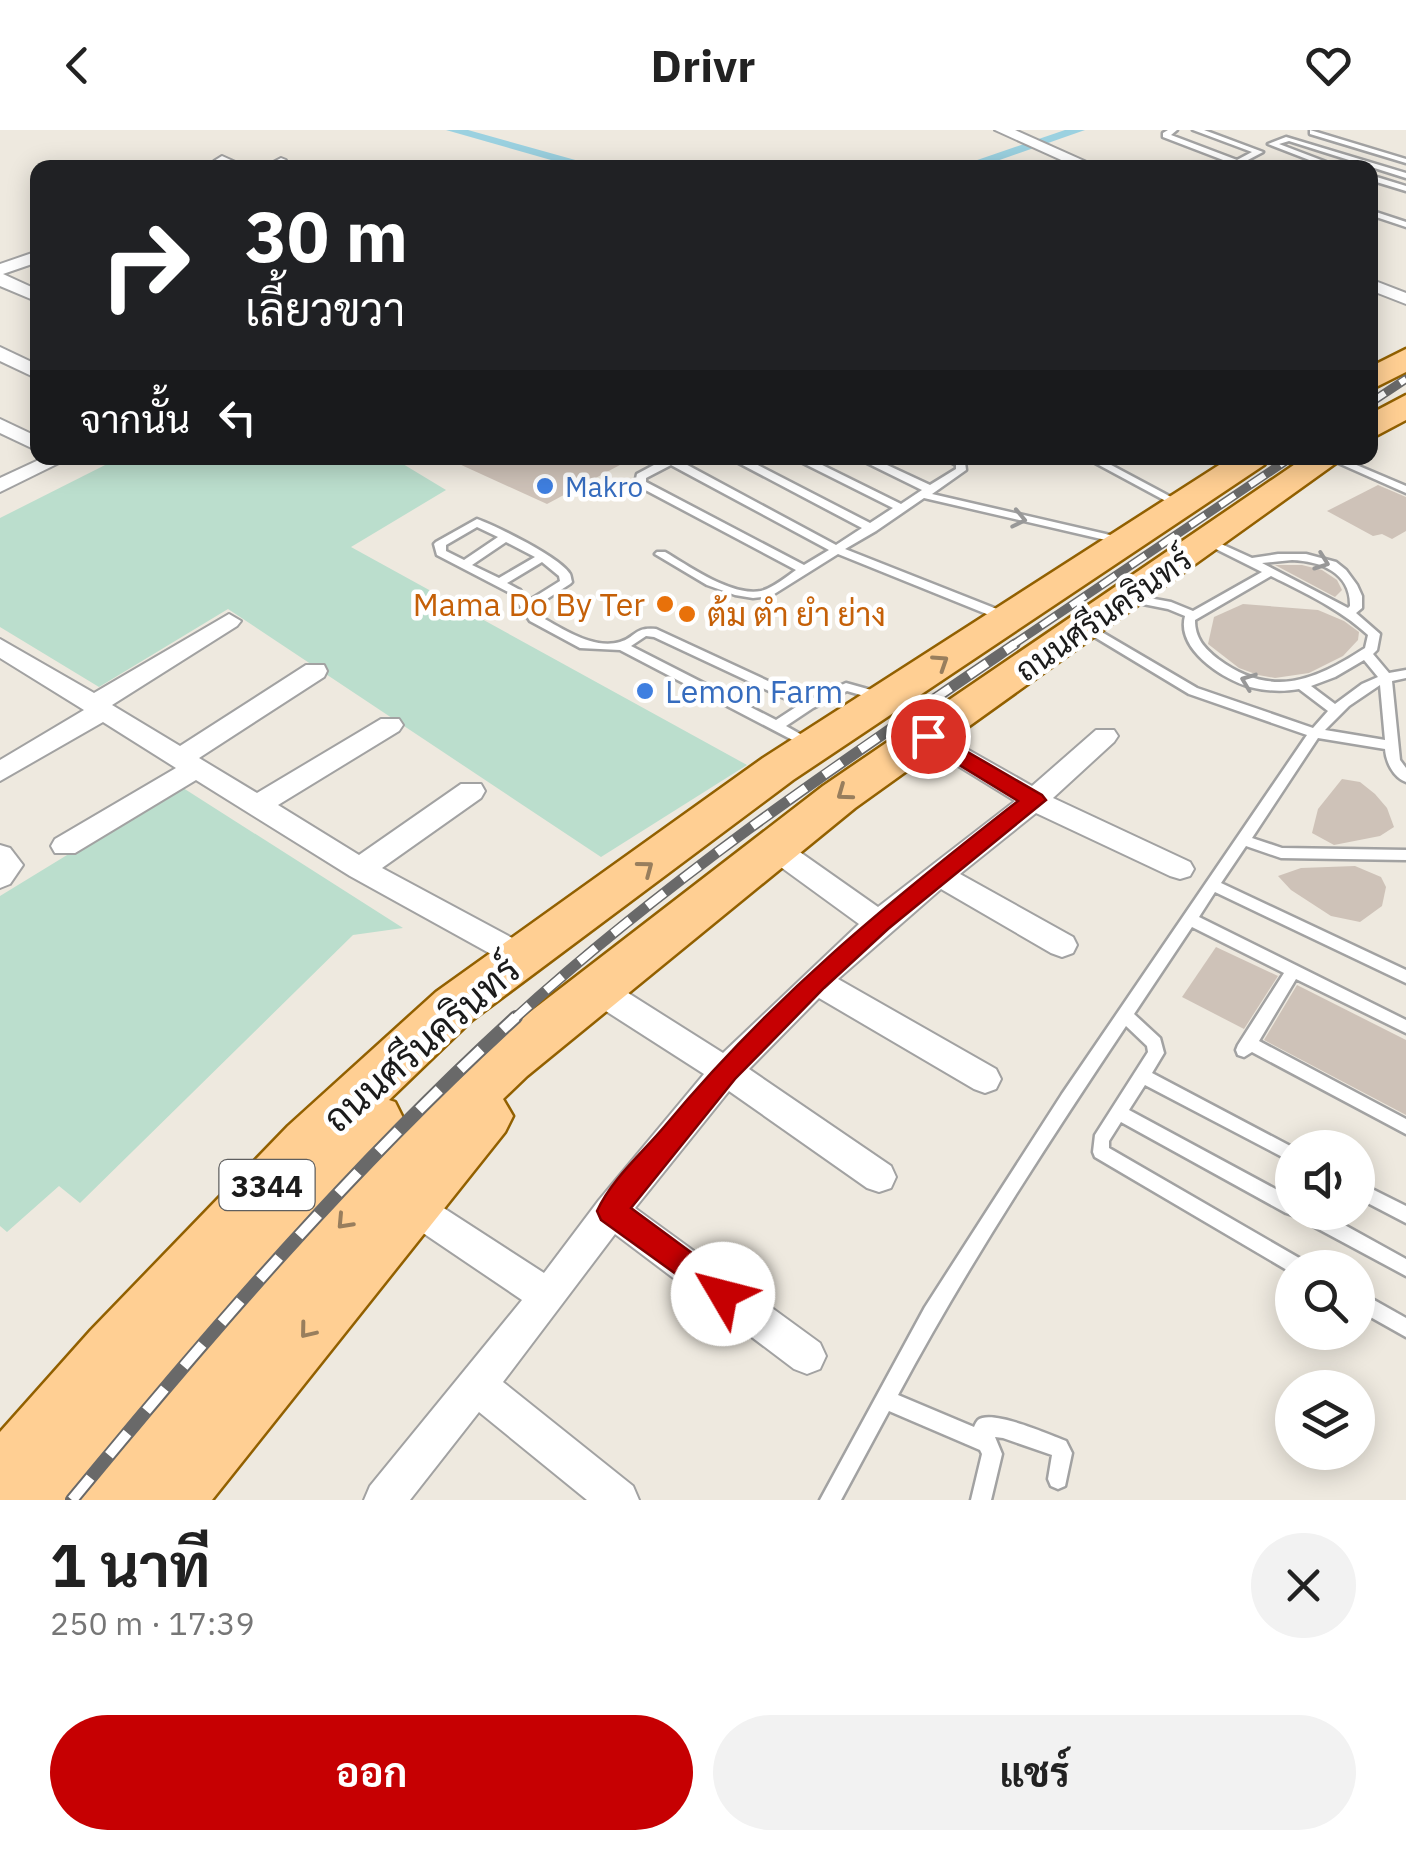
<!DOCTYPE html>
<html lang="th">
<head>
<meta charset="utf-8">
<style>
	body { margin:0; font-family:"IBM Plex Sans",Sarabun,sans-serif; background:#f2f2f2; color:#222; height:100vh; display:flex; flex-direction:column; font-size:38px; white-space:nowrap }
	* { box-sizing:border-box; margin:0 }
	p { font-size:32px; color:#767676 }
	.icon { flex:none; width:55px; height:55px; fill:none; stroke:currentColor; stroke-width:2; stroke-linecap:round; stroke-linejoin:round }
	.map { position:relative; height:1370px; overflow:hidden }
	.side { display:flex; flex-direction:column; background:#fff; flex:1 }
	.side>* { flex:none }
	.hud { position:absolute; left:30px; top:30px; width:1348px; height:305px; border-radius:20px; box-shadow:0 5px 25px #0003; background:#202124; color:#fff; overflow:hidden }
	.tools { position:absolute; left:1275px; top:1000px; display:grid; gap:20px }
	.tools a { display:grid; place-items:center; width:100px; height:100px; border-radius:50%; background:#fff; box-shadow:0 5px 25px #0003; font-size:50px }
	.pin { position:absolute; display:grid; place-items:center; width:85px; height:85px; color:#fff; margin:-42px; border:5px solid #fff; border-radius:50%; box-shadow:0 2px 10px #0007 }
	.me { position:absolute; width:110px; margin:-55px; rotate:307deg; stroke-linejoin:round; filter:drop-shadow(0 0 8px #0008) }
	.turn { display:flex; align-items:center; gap:35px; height:210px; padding:0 50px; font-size:45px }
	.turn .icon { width:130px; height:130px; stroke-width:2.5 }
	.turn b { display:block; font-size:70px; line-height:85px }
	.then { display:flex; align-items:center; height:95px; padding:0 50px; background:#0003; gap:20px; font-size:38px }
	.round { display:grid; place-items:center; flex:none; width:105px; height:105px; border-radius:52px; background:#f2f2f2 }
	.head { display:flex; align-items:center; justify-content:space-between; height:170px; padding:0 50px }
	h1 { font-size:60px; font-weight:700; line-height:75px }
	.primary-button { display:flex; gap:20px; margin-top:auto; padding:20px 50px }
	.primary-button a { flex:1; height:115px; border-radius:60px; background:#c60002; color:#fff; font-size:40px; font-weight:700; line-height:115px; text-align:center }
	.primary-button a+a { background:#f2f2f2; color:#222 }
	header { display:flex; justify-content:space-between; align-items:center; height:130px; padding:0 50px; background:#fff; font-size:45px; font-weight:700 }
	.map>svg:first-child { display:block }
	.wetland { fill:#bbdecd }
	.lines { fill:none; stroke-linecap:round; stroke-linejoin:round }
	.canal { fill:#9bd1e0; fill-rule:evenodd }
	.building { fill:#cec2b8 }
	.service-casing { stroke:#a2a2a2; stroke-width:5 }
	.minor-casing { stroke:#a2a2a2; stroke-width:4 }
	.primary-casing { stroke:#926000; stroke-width:5 }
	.service { fill:#fff; fill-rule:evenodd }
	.minor { fill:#fff; fill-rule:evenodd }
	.primary { fill:#ffcf93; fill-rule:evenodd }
	.rail-far2-casing { stroke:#696969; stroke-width:9 }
	.rail-far1-casing { stroke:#696969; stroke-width:11 }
	.rail-casing { stroke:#696969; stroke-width:14 }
	.rail-far2 { stroke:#fff; stroke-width:6; stroke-dasharray:18; stroke-linecap:butt }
	.rail-far1 { stroke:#fff; stroke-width:8; stroke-dasharray:22; stroke-linecap:butt }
	.rail { stroke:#fff; stroke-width:10; stroke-dasharray:29; stroke-linecap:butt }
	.oneway { stroke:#989898 }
	.oneway2 { stroke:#987e5d }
	.route { fill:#c60002; stroke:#810001; stroke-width:2.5 }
	.shop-dot { fill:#3f7fe0; stroke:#fff; stroke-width:4 }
	.food-dot { fill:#e8710a; stroke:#fff; stroke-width:4 }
	.labels { text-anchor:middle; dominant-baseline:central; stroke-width:9; stroke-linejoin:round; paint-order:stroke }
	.far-shop-label { font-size:28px; fill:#366cbe; stroke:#fff; text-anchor:start }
	.shield { fill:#fff; stroke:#5f5f5f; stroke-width:2.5 }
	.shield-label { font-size:30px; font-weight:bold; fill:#1b1b1b }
	.food-label { font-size:32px; fill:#c56008; stroke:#fff; text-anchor:end }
	.street-label { font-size:32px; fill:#1b1b1b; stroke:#fff }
	.shop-label { font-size:32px; fill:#366cbe; stroke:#fff; text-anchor:start }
	.near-street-label { font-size:38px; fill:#1b1b1b; stroke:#fff }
</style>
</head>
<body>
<header><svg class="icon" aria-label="back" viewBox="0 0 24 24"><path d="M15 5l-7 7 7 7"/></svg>Drivr<svg class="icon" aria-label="heart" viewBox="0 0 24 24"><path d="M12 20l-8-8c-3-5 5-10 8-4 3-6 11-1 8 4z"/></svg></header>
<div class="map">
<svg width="1406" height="1370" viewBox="0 0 1406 1370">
	<rect width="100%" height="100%" fill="#eee9df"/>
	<g class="wetland">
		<polygon points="119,328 393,328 446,360 351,417 747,635 601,727 228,479 99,557 0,497 0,388"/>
		<polygon points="180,656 403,798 353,805 80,1073 59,1056 7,1102 0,1096 0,766"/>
	</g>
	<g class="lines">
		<g class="canal">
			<polygon points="446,0 468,0 604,38 579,38"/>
			<polygon points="1065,0 1085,0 977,38 954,38"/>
		</g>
	</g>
	<g class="building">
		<polygon points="446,328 633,328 547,374"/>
		<polygon points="1378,355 1406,367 1406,401 1392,409 1382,404 1373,406 1327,381"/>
		<polygon points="1275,435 1302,435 1322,440 1337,450 1342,460 1335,467"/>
		<polygon points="1243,474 1318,480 1344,491 1359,502 1358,510 1343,526 1309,543 1275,548 1258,545 1239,538 1208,514 1214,487"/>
		<polygon points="1342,649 1360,652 1375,664 1387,678 1394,697 1380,706 1334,715 1312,703 1318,679"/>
		<polygon points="1355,736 1381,747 1386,757 1382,776 1360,792 1331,786 1291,760 1278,746 1301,738"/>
		<polygon points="1216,817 1278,846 1244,899 1182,867"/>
		<polygon points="1297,855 1406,910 1406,985 1264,910"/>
	</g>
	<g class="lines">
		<g class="service-casing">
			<g id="service">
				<polygon points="1168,0 1177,0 1171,5 1237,30 1252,22 1193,0 1204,0 1263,22 1244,32 1255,38 1244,38 1163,7 1163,3"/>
				<polygon points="1310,0 1406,29 1406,33 1310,4"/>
				<polygon points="1286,7 1406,43 1406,48 1289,11 1279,14 1342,38 1330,38 1268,14"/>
				<polygon points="1370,45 1406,56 1406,61 1370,50"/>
				<polygon points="1370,80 1406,92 1406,97 1370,85"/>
				<path d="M667,328h13l-2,2 158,85 26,-17 -129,-68 -1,-2h12l126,65 23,-15 -96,-48 -1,-2h12l93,46 21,-14 -61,-30 -1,-2h12l58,27 26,-16v-4l-12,-7h12l9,4 1,8 -34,24 191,44 6,3 -6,3 -199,-46 -48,33 -31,18 167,66 2,3 -2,3h-8l-166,-67 -67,42 -18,2 -18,-3 -28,-10 -52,-31 2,-2h8c24,14 67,45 96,39 12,-3 25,-14 35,-21l-160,-85 -1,-2 2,-9zM671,335l158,85 -25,15 -158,-83v-4z"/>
				<polygon points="1086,328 1098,328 1186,375 1181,378 1177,377"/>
				<polygon points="1327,328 1340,328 1406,356 1406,363"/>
				<path d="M477,389c19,7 83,38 93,55 1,2 1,5 2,8l-2,2 -37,24 5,7c23,13 55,35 82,27 17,-5 13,-15 36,-13l153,71 37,-17 43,12 2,3 -6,4 -38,-11 -34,17 -27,18 30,17 -2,3h-10l-184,-96 -40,-2 -50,-27 -18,-27 -75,-39 -3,-11 2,-2zM477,397l21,10 -34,23 -18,-9v-6zM506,412l29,15 -36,21 -27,-13zM542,432l17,14 1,5 -32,20 -8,-11 -13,-7zM646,506l8,1 145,68 -23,15 -145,-74z"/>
				<path d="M1208,408l44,20 26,-4h28l30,8 10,8 11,15 5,11v12l-6,5 24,21 -3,16 -4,4 16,19 17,-3v8l-14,3 8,79 6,8v14c-13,-5 -20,-20 -21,-33l-67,-11 -66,100 30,10 124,2v10l-125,-2 -35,-12 -25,37 185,87v13l-191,-91 -16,25 207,103v13l-110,-54 -37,62 147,78v15l-154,-82 -8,5 -6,-2 -2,-5 2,-5 46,-72 -92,-46 -58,87 26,24 4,15 -12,20 142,75 -2,14 -147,-77 -16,25 163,88v14h29l85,47v17l-108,-58 -2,-5 -4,2 -6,-2 -165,-91 -12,19v7l197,114 3,6h-17v5l-197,-116 -2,-5 2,-17 53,-83 -1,-6 -21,-20c-80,120 -160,242 -228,369l76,32c1,-2 2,-5 4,-7 14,-11 72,15 88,21l6,12 -7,33 -7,3 -7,-3 -3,-7 4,-24 -49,-17 -8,-1 7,17 -11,46h-20l11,-46 -2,-4 -91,-39 -48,89h-21l105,-193 137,-213 245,-359 -118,-41 -111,-67 6,-4 4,1 109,64 116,40 15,-17 -29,-22c-17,3 -33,2 -49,-2 -28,-8 -74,-38 -65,-71l-17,-7 -45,-9v-4l4,-2 44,8 22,9 69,-39 -58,-29 -2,-2zM1292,430c29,1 59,13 58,46l-2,2 -86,-45zM1271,446c34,17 69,33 97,59l-3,13c-51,33 -93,51 -147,11 -14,-11 -23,-21 -23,-39zM1364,530l14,17 -16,7 -27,20 -24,-18 24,-9zM1380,555l5,55 -60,-10 24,-24z"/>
				<polygon points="1358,1052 1406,1076 1406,1093 1358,1068"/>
				<polygon points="1358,1161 1406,1188 1406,1207 1358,1180"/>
			</g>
		</g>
		<g class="minor-casing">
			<g id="minor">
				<polygon points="995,0 1015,0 1100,38 1079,38"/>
				<polygon points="222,26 242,35 244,38 217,34 214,31"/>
				<polygon points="281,28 286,30 286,36 262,38"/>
				<polygon points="38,121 38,132 3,144 38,160 38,172 0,156 0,134"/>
				<polygon points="1370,149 1406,163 1406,174 1370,160"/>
				<polygon points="0,217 38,235 38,249 0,231"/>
				<polygon points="0,289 38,307 38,321 0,303"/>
				<polygon points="43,328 69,328 0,362 0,348"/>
				<polygon points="229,484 241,491 237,496 112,575 180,616 306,535 324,535 327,541 324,547 199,628 257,663 381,589 399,589 403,595 399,601 278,675 359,725 461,654 481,654 485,661 481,668 382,738 531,818 535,826 531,834 520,838 509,834 350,746 196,650 75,723 55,723 51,716 55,709 176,638 103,592 0,651 0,630 84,580 0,528 0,509 94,563"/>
				<polygon points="928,597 1032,656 1096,600 1114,600 1118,606 1114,612 1053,668 1190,732 1194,739 1190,746 1180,749 1170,746 1036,683 960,744 1073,807 1077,815 1073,823 1062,827 1051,823 941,759 838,849 996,939 1001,949 996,959 985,963 974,959 819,868 749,939 891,1036 896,1047 891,1058 879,1062 867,1058 729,961 635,1078 820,1213 826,1226 820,1239 807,1244 794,1239 615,1104 503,1252 633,1356 639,1370 587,1370 479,1282 410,1370 364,1370 370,1356 522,1170 398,1086 393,1075 398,1064 410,1059 422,1064 544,1143 599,1070 704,944 584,867 580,858 584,849 595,846 606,849 723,923 859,794 767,727 763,720 767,713 787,713 878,777 1015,671 919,612 915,606"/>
				<polygon points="0,715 10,718 23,735 10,754 0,758"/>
			</g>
		</g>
		<g class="primary-casing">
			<g id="primary">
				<polygon points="1406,219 1406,242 1370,260 1370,237"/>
				<polygon points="1406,265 1406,290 1370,309 1370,284"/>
				<polygon points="1230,328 1269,328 1264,335 793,650 472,890 389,970 395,972 403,988 397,1000 530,882 823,656 1304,328 1343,328 855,678 527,946 503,969 513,986 505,1002 212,1370 0,1370 0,1302 91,1200 288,996 436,862 763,628"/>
			</g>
		</g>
		<use href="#service" class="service"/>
		<use href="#minor" class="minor"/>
		<use href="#primary" class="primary"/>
		<g class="rail-far2-casing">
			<g id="rail-far2">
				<polyline points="1370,273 1406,249"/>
				<polyline points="1011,516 1290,328"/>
			</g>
		</g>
		<g class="rail-far1-casing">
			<path id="rail-far1" d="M513,890c155,-142 328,-258 502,-376"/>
		</g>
		<g class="rail-casing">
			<path id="rail" d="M72,1370c139,-169 282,-335 444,-483"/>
		</g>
		<use href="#rail-far2" class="rail-far2"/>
		<use href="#rail-far1" class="rail-far1"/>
		<use href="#rail" class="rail"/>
	</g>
	<defs><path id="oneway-chevron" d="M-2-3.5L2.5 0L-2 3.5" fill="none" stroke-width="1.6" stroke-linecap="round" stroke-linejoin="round" transform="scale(2.5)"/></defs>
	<g class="oneway">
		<use href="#oneway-chevron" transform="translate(1019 389) rotate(12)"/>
		<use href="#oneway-chevron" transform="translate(1322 432) rotate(20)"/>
		<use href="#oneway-chevron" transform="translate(1248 551) rotate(-159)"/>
	</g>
	<g class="oneway2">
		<use href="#oneway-chevron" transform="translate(941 532) rotate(-33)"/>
		<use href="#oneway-chevron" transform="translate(844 663) rotate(144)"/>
		<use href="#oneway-chevron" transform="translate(646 738) rotate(-37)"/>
		<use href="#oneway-chevron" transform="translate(344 1092) rotate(133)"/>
		<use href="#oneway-chevron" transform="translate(307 1201) rotate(129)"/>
	</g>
	<path class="route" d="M928,599l114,66 4,5 -158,129 -64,59 -89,91 -104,129 103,76 4,10 -4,10 -11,4 -122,-88 -4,-9c14,-31 45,-58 67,-84 108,-130 222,-223 354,-326l-98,-60 -3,-5 3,-5z"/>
	<g class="shop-dot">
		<circle cx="545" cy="356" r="10"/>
		<circle cx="645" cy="561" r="10"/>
	</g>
	<g class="food-dot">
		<circle cx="665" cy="474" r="10"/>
		<circle cx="687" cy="484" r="10"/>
	</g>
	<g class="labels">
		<g class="far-shop-label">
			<text x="565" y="356">Makro</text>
		</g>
		<rect class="shield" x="219.5" y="1030" width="95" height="50" rx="8"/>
		<g class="shield-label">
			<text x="267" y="1055">3344</text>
		</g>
		<g class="food-label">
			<text x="645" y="474">Mama Do By Ter</text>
			<text x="707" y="484" text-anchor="start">ต้ม ตำ ยำ ย่าง</text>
		</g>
		<g class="street-label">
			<text transform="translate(1103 484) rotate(-35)">ถนนศรีนครินทร์</text>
		</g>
		<g class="shop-label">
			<text x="665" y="561">Lemon Farm</text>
		</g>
		<g class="near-street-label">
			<text transform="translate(421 913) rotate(-41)">ถนนศรีนครินทร์</text>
		</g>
	</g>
</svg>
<div class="tools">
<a><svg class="icon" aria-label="sound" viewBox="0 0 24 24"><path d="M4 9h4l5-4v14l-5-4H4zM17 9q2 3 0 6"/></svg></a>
<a><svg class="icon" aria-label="search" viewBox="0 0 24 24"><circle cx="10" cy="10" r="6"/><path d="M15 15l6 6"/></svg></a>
<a><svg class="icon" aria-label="layers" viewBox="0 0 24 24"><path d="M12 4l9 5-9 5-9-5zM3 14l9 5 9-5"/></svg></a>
</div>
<div class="pin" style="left:928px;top:606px;background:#d93025"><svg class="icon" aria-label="arrive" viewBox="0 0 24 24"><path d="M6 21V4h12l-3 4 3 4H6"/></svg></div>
<svg class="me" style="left:723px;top:1164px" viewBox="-20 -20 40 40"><circle r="19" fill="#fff"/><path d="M0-13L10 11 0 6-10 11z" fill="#c60002"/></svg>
<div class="hud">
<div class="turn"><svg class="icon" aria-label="right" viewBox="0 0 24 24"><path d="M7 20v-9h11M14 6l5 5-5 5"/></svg><div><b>30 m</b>เลี้ยวขวา</div></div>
<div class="then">จากนั้น<svg class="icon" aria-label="left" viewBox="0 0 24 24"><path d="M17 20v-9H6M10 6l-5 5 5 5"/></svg></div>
</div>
</div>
<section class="side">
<div class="head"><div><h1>1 นาที</h1><p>250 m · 17:39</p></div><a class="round"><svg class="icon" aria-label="close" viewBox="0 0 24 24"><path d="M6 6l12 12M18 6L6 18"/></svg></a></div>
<div class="primary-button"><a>ออก</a><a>แชร์</a></div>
</section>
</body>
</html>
